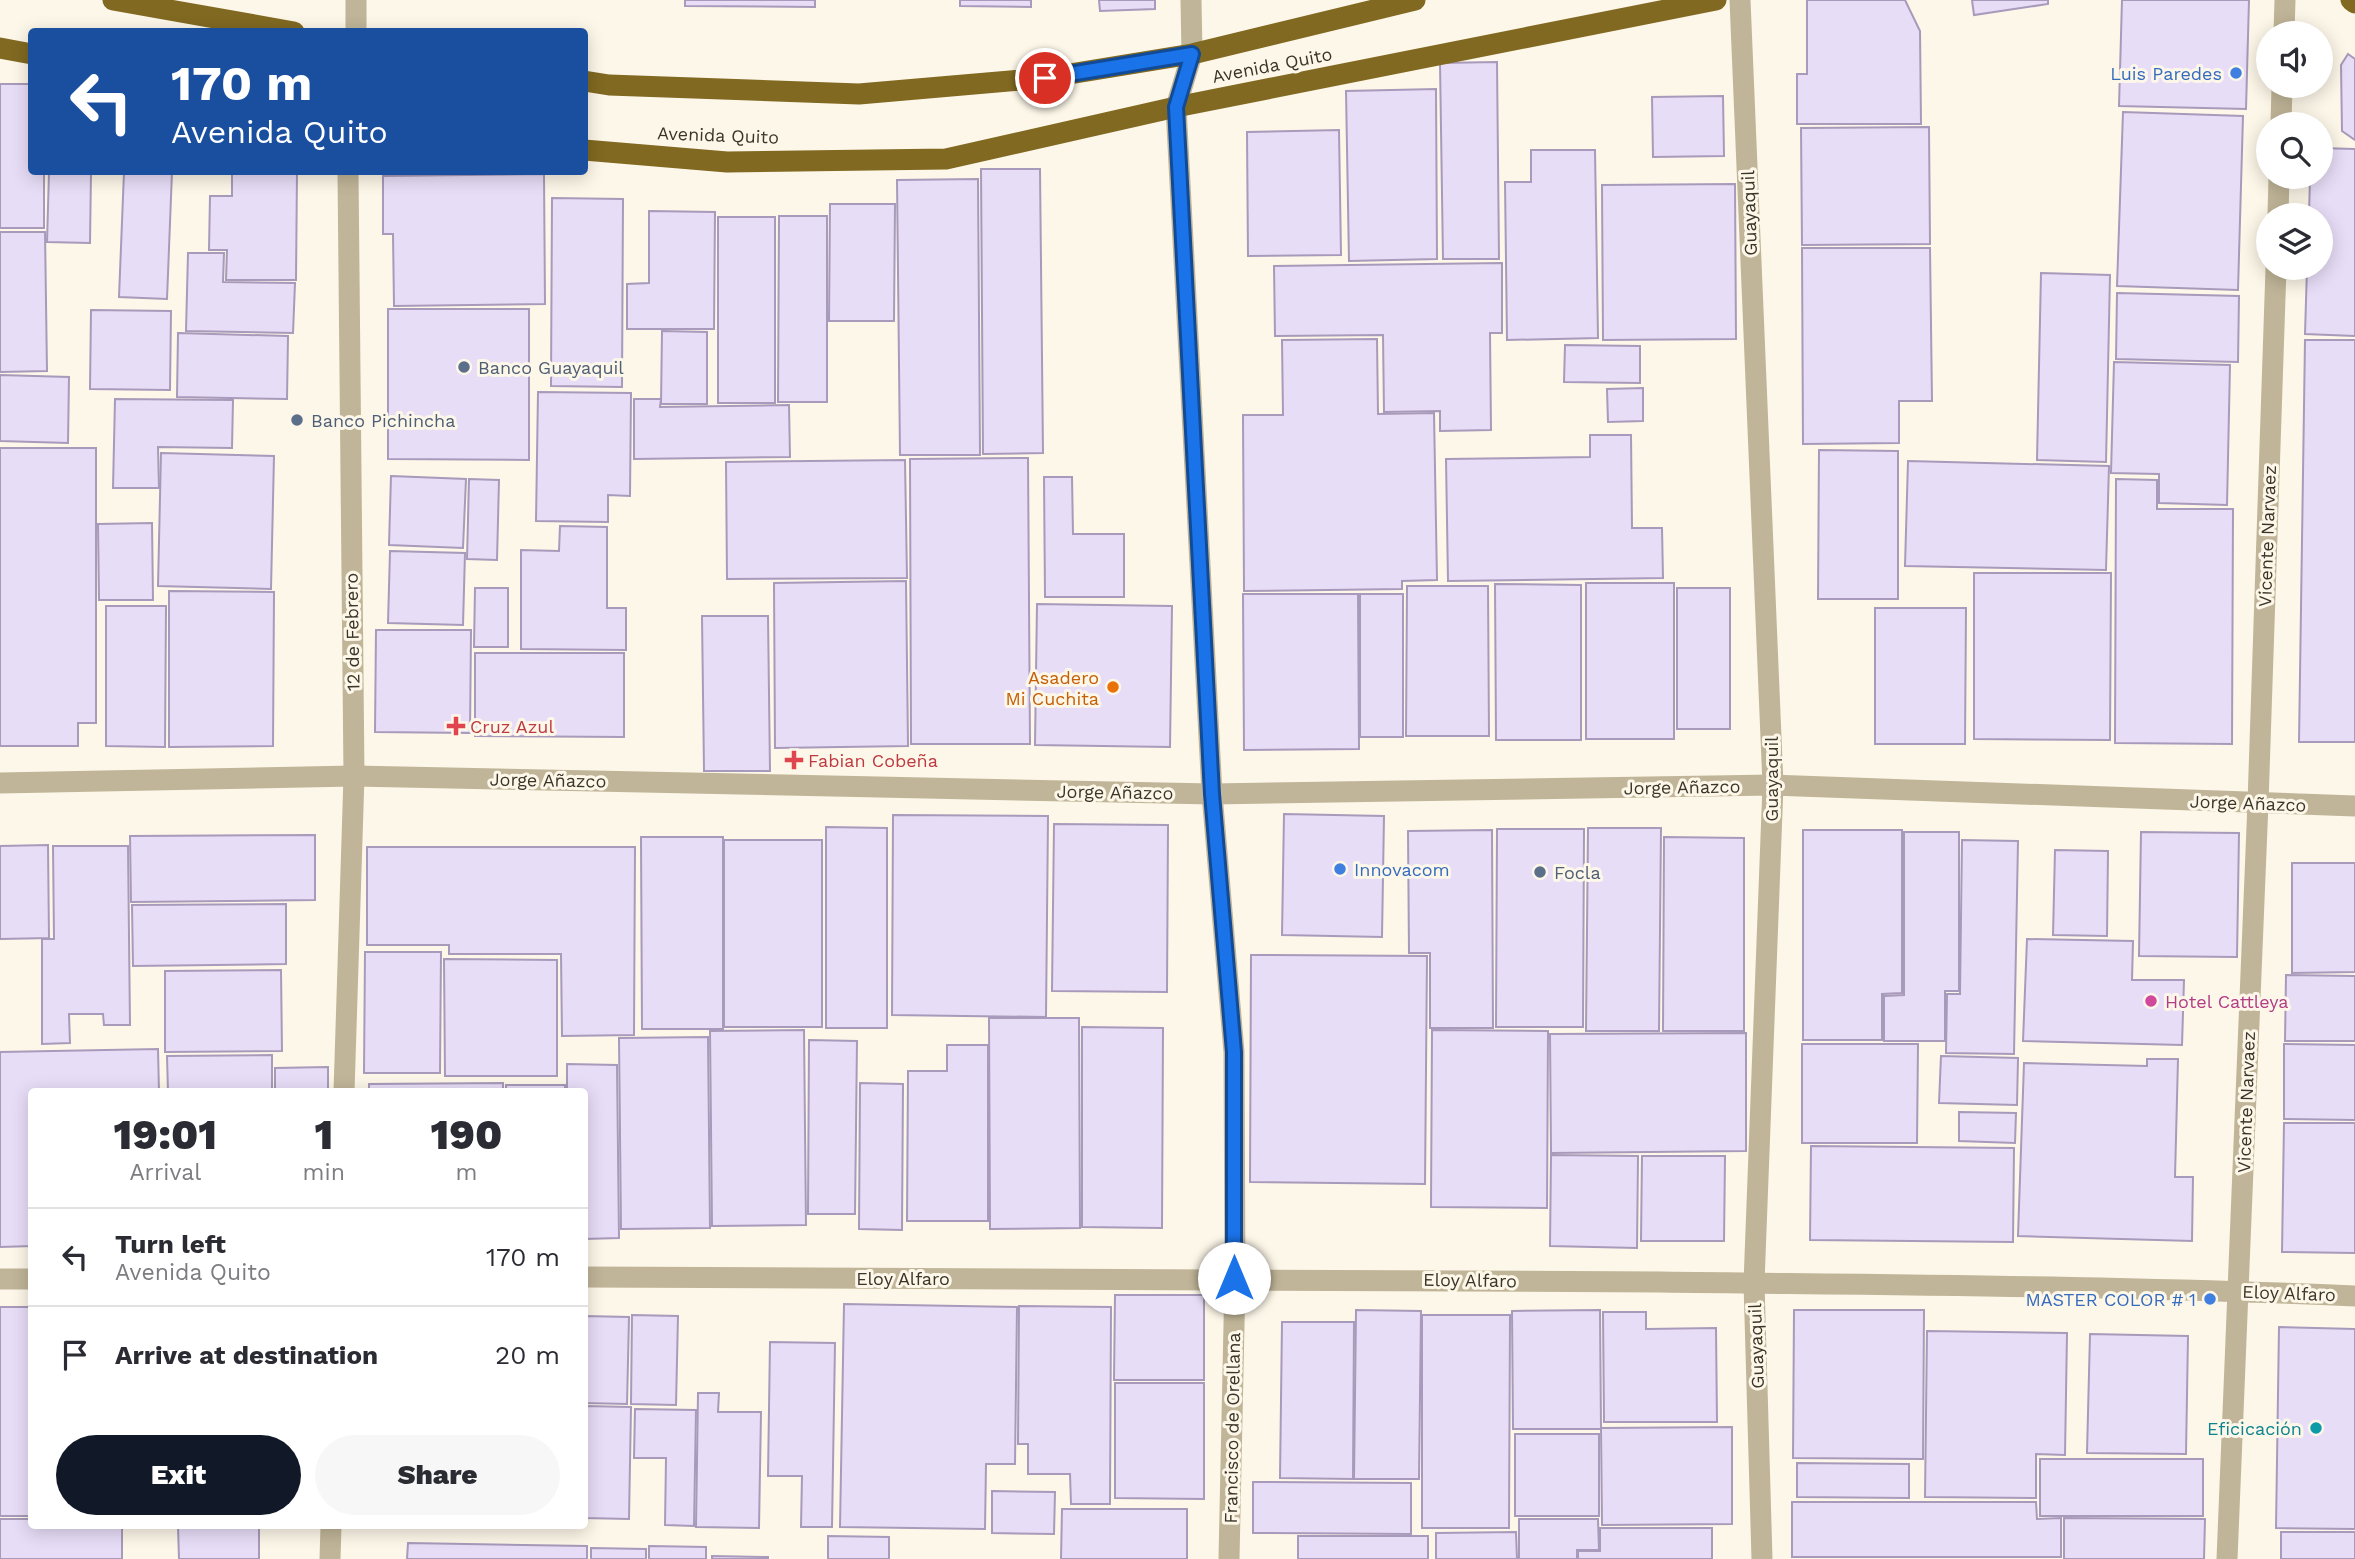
<!DOCTYPE html>
<html lang="en">
<head>
<meta charset="utf-8">
<style>
	body { margin:0; font-family:"Work Sans",sans-serif; background:#f7f7f7; color:#2b2b33; height:100vh; display:flex; flex-direction:column; font-size:26px; white-space:nowrap }
	* { box-sizing:border-box; margin:0 }
	p { font-size:23px; color:#7c7c81 }
	.icon { flex:none; width:38px; height:38px; fill:none; stroke:currentColor; stroke-width:2; stroke-linecap:round; stroke-linejoin:round }
	.map { position:relative; flex:1; overflow:hidden }
	.drawer { position:absolute; left:28px; top:1088px; width:560px; height:441px; display:flex; flex-direction:column; background:#fff; border-radius:7px; box-shadow:0 4px 18px #0003 }
	.drawer>* { flex:none }
	.hud { position:absolute; left:28px; top:28px; width:560px; height:147px; border-radius:7px; box-shadow:0 4px 18px #0003; background:#1a4fa0; color:#fff; overflow:hidden }
	.controls { position:absolute; left:2256px; top:21px; display:grid; gap:14px }
	.controls a { display:grid; place-items:center; width:77px; height:77px; border-radius:50%; background:#fff; box-shadow:0 4px 18px #0003; font-size:35px }
	.pin { position:absolute; display:grid; place-items:center; width:60px; height:60px; color:#fff; margin:-30px; border:4px solid #fff; border-radius:50%; box-shadow:0 2px 7px #0007 }
	.me { position:absolute; width:77px; margin:-38px; rotate:0deg; stroke-linejoin:round; filter:drop-shadow(0 0 5px #0008) }
	.turn { display:flex; align-items:center; gap:24px; height:147px; padding:0 28px; font-size:32px }
	.turn .icon { width:91px; height:91px; stroke-width:2.5 }
	.turn b { display:block; font-size:49px; line-height:60px }
	.eta { display:flex; justify-content:space-evenly; align-items:center; height:119px; text-align:center }
	.eta b { font-size:42px; font-weight:800; line-height:49px }
	.button { display:flex; gap:14px; margin-top:auto; padding:14px 28px }
	.button a { flex:1; height:80px; border-radius:42px; background:#111827; color:#fff; font-size:28px; font-weight:800; line-height:80px; text-align:center }
	.button a+a { background:#f7f7f7; color:#2b2b33 }
	ul { padding:0; list-style:none }
	li { display:flex; align-items:center; gap:21px; height:98px; padding:0 28px; border-top:2px solid #e1e1e2 }
	li div { flex:1 }
	li b { display:block; font-size:26px }
	li em { font-style:normal }
	.map>svg:first-child { display:block }
	.building { fill:#e8ddf7; stroke:#a79aba; stroke-width:2 }
	.lines { fill:none; stroke-linecap:round; stroke-linejoin:round }
	.street { stroke:#c0b598; stroke-width:21 }
	.highway { stroke:#816921; stroke-width:21 }
	.route-casing { stroke:#114b97; stroke-width:18 }
	.route { stroke:#1a73e8; stroke-width:12 }
	.shop-dot { fill:#3f7fe0; stroke:#fdf7e9; stroke-width:2.5 }
	.service-dot { fill:#5c6f8a; stroke:#fdf7e9; stroke-width:2.5 }
	.food-dot { fill:#e8710a; stroke:#fdf7e9; stroke-width:2.5 }
	.health-dot { fill:#e0444e; stroke:#fdf7e9; stroke-width:2.5 }
	.hotel-dot { fill:#d1479c; stroke:#fdf7e9; stroke-width:2.5 }
	.culture-dot { fill:#0f9aa8; stroke:#fdf7e9; stroke-width:2.5 }
	.labels { text-anchor:middle; dominant-baseline:central; stroke-width:6; stroke-linejoin:round; paint-order:stroke }
	.street-label { font-size:18px; fill:#3b3527; stroke:#fdf7e9 }
	.shop-label { font-size:18px; fill:#366cbe; stroke:#fdf7e9; text-anchor:end }
	.service-label { font-size:18px; fill:#4e5e75; stroke:#fdf7e9; text-anchor:start }
	.food-label { font-size:18px; fill:#c56008; stroke:#fdf7e9; text-anchor:end }
	.health-label { font-size:18px; fill:#be3a42; stroke:#fdf7e9; text-anchor:start }
	.hotel-label { font-size:18px; fill:#b23c85; stroke:#fdf7e9; text-anchor:start }
	.culture-label { font-size:18px; fill:#0d838f; stroke:#fdf7e9; text-anchor:end }
</style>
</head>
<body>
<div class="map">
<svg width="2355" height="1559" viewBox="0 0 2355 1559">
	<rect width="100%" height="100%" fill="#fdf7e9"/>
	<g class="building">
		<polygon points="685,0 815,0 815,7 685,6"/>
		<polygon points="960,0 1031,0 1031,7 960,6"/>
		<polygon points="1099,0 1155,0 1155,9 1100,11"/>
		<polygon points="1807,0 1905,0 1920,31 1921,124 1797,124 1797,74 1807,74"/>
		<polygon points="1972,0 2048,0 2048,4 1974,15"/>
		<polygon points="2122,0 2249,0 2246,109 2119,106"/>
		<polygon points="2348,54 2355,59 2355,140 2342,131 2341,65"/>
		<polygon points="1497,62 1499,259 1443,259 1440,63"/>
		<polygon points="0,84 32,84 32,172 44,172 44,228 0,228"/>
		<polygon points="1436,89 1437,259 1349,261 1346,91"/>
		<polygon points="1723,96 1724,156 1653,157 1652,97"/>
		<polygon points="2123,112 2243,116 2238,290 2117,286"/>
		<polygon points="1929,127 1930,244 1802,245 1801,128"/>
		<polygon points="1339,130 1341,255 1248,256 1247,132"/>
		<polygon points="2320,148 2355,149 2355,336 2305,334 2307,268 2320,268 2320,215 2309,215 2310,177 2320,177"/>
		<polygon points="1531,150 1595,150 1598,338 1507,340 1505,182 1531,182"/>
		<polygon points="981,169 1040,169 1043,453 983,454"/>
		<polygon points="49,172 91,172 90,243 47,242"/>
		<polygon points="124,172 172,172 167,299 119,297"/>
		<polygon points="232,172 297,172 296,280 226,280 227,250 209,250 210,196 232,196"/>
		<polygon points="544,174 545,304 394,306 393,234 383,234 383,176"/>
		<polygon points="978,179 980,455 900,455 897,180"/>
		<polygon points="1735,184 1736,339 1603,340 1602,185"/>
		<polygon points="552,198 623,199 622,387 551,386"/>
		<polygon points="830,204 895,204 894,321 829,321"/>
		<polygon points="649,211 715,212 714,329 627,329 627,284 649,283"/>
		<polygon points="779,216 827,216 827,402 778,402"/>
		<rect x="718" y="217" width="57" height="186"/>
		<polygon points="0,232 45,232 47,371 0,372"/>
		<polygon points="1802,248 1930,248 1932,401 1899,401 1899,443 1803,444"/>
		<polygon points="188,253 224,253 223,282 295,283 293,333 186,331"/>
		<polygon points="1502,263 1502,333 1490,333 1491,430 1440,431 1440,411 1384,412 1383,335 1275,336 1274,266"/>
		<polygon points="2041,273 2110,275 2106,462 2037,460"/>
		<polygon points="2117,293 2239,296 2238,362 2116,359"/>
		<polygon points="388,309 529,309 529,460 388,459"/>
		<polygon points="91,310 171,311 170,390 90,389"/>
		<polygon points="662,331 707,332 707,404 661,404"/>
		<polygon points="178,333 288,336 287,399 177,397"/>
		<polygon points="1377,339 1378,414 1434,413 1437,580 1402,581 1402,589 1244,591 1243,415 1283,415 1282,340"/>
		<polygon points="2305,340 2355,340 2355,742 2299,742"/>
		<polygon points="1565,345 1640,346 1640,383 1564,382"/>
		<polygon points="2114,362 2230,365 2227,505 2159,503 2159,474 2111,473"/>
		<polygon points="0,375 69,377 68,443 0,441"/>
		<polygon points="1643,388 1643,421 1608,422 1607,389"/>
		<polygon points="538,392 631,393 630,496 608,495 608,522 536,521"/>
		<polygon points="115,399 233,400 232,448 158,447 159,488 113,488"/>
		<polygon points="634,399 661,399 660,407 789,405 790,457 634,459"/>
		<polygon points="1590,435 1631,435 1632,528 1662,528 1663,578 1448,581 1446,459 1590,457"/>
		<polygon points="0,448 96,448 96,723 78,723 78,746 0,746"/>
		<polygon points="1819,450 1898,451 1898,599 1818,599"/>
		<polygon points="161,453 274,456 271,589 158,586"/>
		<polygon points="1028,458 1030,744 911,744 910,459"/>
		<polygon points="905,460 907,578 727,579 726,462"/>
		<polygon points="1908,461 2109,466 2106,570 1905,566"/>
		<polygon points="391,476 466,479 463,548 389,545"/>
		<polygon points="1044,477 1072,477 1073,534 1124,534 1124,597 1045,597"/>
		<polygon points="469,479 499,480 497,560 467,559"/>
		<polygon points="2116,479 2157,480 2157,509 2233,509 2232,744 2115,743"/>
		<polygon points="152,523 153,600 99,600 98,524"/>
		<polygon points="560,526 607,527 607,608 626,608 626,650 521,649 521,550 559,551"/>
		<polygon points="390,551 465,553 463,625 388,623"/>
		<polygon points="1974,573 2111,573 2110,740 1974,739"/>
		<polygon points="906,581 908,746 775,748 774,583"/>
		<rect x="1586" y="583" width="88" height="156"/>
		<polygon points="1495,584 1581,585 1581,740 1496,740"/>
		<polygon points="1407,586 1488,586 1489,736 1406,736"/>
		<polygon points="475,588 508,588 508,647 474,647"/>
		<rect x="1677" y="588" width="53" height="141"/>
		<polygon points="169,591 274,592 273,746 169,747"/>
		<polygon points="1243,594 1358,594 1359,749 1244,750"/>
		<rect x="1360" y="594" width="43" height="143"/>
		<polygon points="1037,604 1172,606 1170,747 1035,745"/>
		<polygon points="106,606 166,606 165,747 106,746"/>
		<polygon points="1875,608 1966,608 1965,744 1875,744"/>
		<polygon points="702,616 768,616 770,771 704,771"/>
		<polygon points="376,630 471,630 470,733 375,732"/>
		<polygon points="475,653 624,653 624,737 475,736"/>
		<polygon points="1284,814 1384,816 1382,937 1282,935"/>
		<polygon points="893,815 1048,816 1046,1017 892,1015"/>
		<polygon points="1054,824 1168,825 1167,992 1052,991"/>
		<polygon points="826,827 887,828 887,1028 826,1028"/>
		<polygon points="1588,828 1661,828 1659,1031 1586,1031"/>
		<polygon points="1497,829 1584,829 1583,1027 1496,1027"/>
		<polygon points="1492,830 1493,1028 1430,1028 1430,953 1409,953 1408,831"/>
		<polygon points="1803,830 1902,830 1902,993 1882,994 1882,1040 1803,1040"/>
		<polygon points="1904,832 1959,832 1959,991 1945,991 1945,1041 1884,1041 1884,996 1904,995"/>
		<polygon points="2141,832 2239,833 2237,957 2139,956"/>
		<polygon points="315,835 315,900 131,902 130,836"/>
		<polygon points="641,837 723,837 723,1029 642,1029"/>
		<polygon points="1664,837 1744,838 1744,1031 1663,1031"/>
		<rect x="724" y="840" width="98" height="187"/>
		<polygon points="1962,840 2018,841 2014,1054 1946,1053 1947,994 1960,994"/>
		<polygon points="48,845 49,938 0,939 0,846"/>
		<polygon points="53,846 128,846 130,1025 104,1025 103,1014 69,1014 70,1043 42,1044 42,939 54,939"/>
		<polygon points="367,847 635,847 634,1035 562,1036 561,954 449,954 449,945 367,945"/>
		<polygon points="2055,850 2108,851 2107,936 2053,935"/>
		<polygon points="2292,863 2355,863 2355,972 2292,973"/>
		<polygon points="286,904 286,964 133,966 132,905"/>
		<polygon points="2027,939 2133,941 2132,980 2184,980 2182,1045 2023,1041"/>
		<polygon points="365,952 441,952 440,1073 364,1073"/>
		<polygon points="1251,955 1427,956 1425,1184 1250,1182"/>
		<polygon points="444,959 557,960 557,1076 445,1076"/>
		<polygon points="281,970 282,1051 165,1052 165,971"/>
		<polygon points="2286,975 2355,976 2355,1041 2285,1041"/>
		<polygon points="989,1018 1079,1018 1080,1228 990,1229"/>
		<polygon points="1082,1027 1163,1028 1162,1228 1082,1227"/>
		<polygon points="804,1030 806,1225 712,1226 710,1031"/>
		<polygon points="1432,1030 1548,1031 1547,1208 1431,1207"/>
		<polygon points="1746,1033 1746,1151 1551,1153 1550,1034"/>
		<polygon points="708,1037 710,1228 621,1229 619,1038"/>
		<polygon points="809,1040 857,1041 855,1214 808,1214"/>
		<polygon points="1802,1044 1918,1044 1917,1143 1802,1143"/>
		<polygon points="2284,1044 2355,1045 2355,1120 2284,1119"/>
		<polygon points="947,1045 988,1045 988,1221 907,1221 908,1071 947,1071"/>
		<polygon points="158,1049 159,1092 32,1092 32,1246 0,1247 0,1052"/>
		<polygon points="272,1055 272,1092 168,1092 167,1056"/>
		<polygon points="1941,1056 2018,1058 2017,1105 1939,1103"/>
		<polygon points="2147,1059 2178,1059 2175,1177 2193,1177 2192,1241 2018,1236 2024,1063 2147,1066"/>
		<polygon points="567,1064 617,1065 619,1238 584,1239 584,1092 567,1092"/>
		<polygon points="328,1067 328,1092 275,1092 275,1068"/>
		<polygon points="503,1083 503,1092 369,1092 369,1084"/>
		<polygon points="860,1083 903,1084 902,1230 859,1229"/>
		<rect x="506" y="1085" width="59" height="7"/>
		<polygon points="1959,1112 2016,1113 2015,1143 1959,1141"/>
		<polygon points="2284,1123 2355,1123 2355,1253 2282,1252"/>
		<polygon points="1811,1146 2014,1148 2013,1242 1810,1240"/>
		<polygon points="1551,1155 1638,1156 1637,1248 1550,1246"/>
		<polygon points="1642,1156 1725,1156 1724,1241 1641,1241"/>
		<polygon points="1115,1295 1204,1295 1204,1380 1114,1380"/>
		<polygon points="844,1304 1017,1307 1015,1464 986,1464 985,1529 840,1527"/>
		<polygon points="1019,1306 1111,1307 1110,1504 1071,1504 1070,1474 1028,1474 1028,1444 1018,1444"/>
		<rect x="0" y="1307" width="32" height="209"/>
		<polygon points="1356,1310 1421,1311 1419,1479 1354,1479"/>
		<polygon points="1600,1310 1601,1429 1513,1429 1512,1311"/>
		<polygon points="1794,1310 1924,1310 1923,1459 1793,1458"/>
		<polygon points="1603,1312 1646,1312 1646,1329 1716,1328 1717,1422 1604,1422"/>
		<polygon points="632,1315 678,1316 676,1405 631,1404"/>
		<polygon points="1422,1315 1510,1315 1509,1528 1422,1528"/>
		<polygon points="584,1316 629,1317 627,1404 584,1403"/>
		<polygon points="1282,1322 1354,1322 1353,1479 1280,1478"/>
		<polygon points="2279,1327 2355,1329 2355,1529 2276,1528"/>
		<polygon points="1927,1331 2067,1333 2065,1455 2036,1454 2036,1498 1925,1497"/>
		<polygon points="2090,1334 2188,1336 2186,1454 2087,1453"/>
		<polygon points="770,1342 835,1343 832,1527 801,1527 802,1476 768,1476"/>
		<polygon points="1115,1383 1204,1383 1204,1499 1115,1498"/>
		<polygon points="698,1393 719,1393 718,1412 761,1412 759,1528 696,1527"/>
		<polygon points="584,1406 631,1407 629,1519 584,1518"/>
		<polygon points="635,1409 696,1410 694,1526 665,1525 666,1458 634,1458"/>
		<polygon points="1732,1427 1732,1524 1602,1525 1601,1428"/>
		<rect x="1515" y="1434" width="84" height="82"/>
		<rect x="2040" y="1459" width="163" height="57"/>
		<polygon points="1797,1463 1909,1464 1909,1498 1797,1497"/>
		<polygon points="1253,1482 1411,1483 1411,1534 1253,1533"/>
		<polygon points="992,1491 1055,1492 1054,1534 992,1533"/>
		<polygon points="1792,1502 2036,1502 2037,1519 2061,1518 2061,1557 1792,1557"/>
		<polygon points="1062,1509 1187,1509 1187,1559 1061,1559"/>
		<polygon points="2064,1518 2205,1519 2204,1559 2064,1559"/>
		<polygon points="0,1519 32,1519 32,1526 122,1526 122,1559 0,1559"/>
		<polygon points="1519,1519 1598,1519 1599,1550 1577,1550 1577,1559 1519,1559"/>
		<polygon points="178,1526 259,1526 259,1559 179,1559"/>
		<polygon points="1600,1528 1712,1528 1712,1559 1578,1559 1578,1551 1600,1551"/>
		<polygon points="1516,1532 1517,1559 1436,1559 1436,1533"/>
		<rect x="2281" y="1532" width="74" height="27"/>
		<polygon points="828,1536 889,1537 889,1559 828,1559"/>
		<rect x="1298" y="1536" width="130" height="23"/>
		<polygon points="408,1543 587,1546 587,1559 407,1559"/>
		<polygon points="649,1546 706,1547 706,1559 649,1559"/>
		<polygon points="591,1548 646,1549 646,1559 591,1559"/>
		<polygon points="712,1556 768,1557 768,1559 712,1559"/>
	</g>
	<g class="lines">
		<g class="street">
			<polyline points="1191,0 1192,54 1176,107 1212,794 1234,1052 1235,1278 1229,1559"/>
			<polyline points="1740,0 1773,785 1754,1283 1762,1559"/>
			<polyline points="356,32 356,0"/>
			<polyline points="2284,33 2285,0"/>
			<polyline points="2281,124 2282,86"/>
			<polyline points="2278,215 2279,177"/>
			<polyline points="0,783 354,776 1212,794 1773,785 2355,806"/>
			<polyline points="344,1092 354,776 348,172"/>
			<path d="M584,1277c359,1 718,2 1077,5 231,3 463,4 694,14"/>
			<polyline points="0,1279 32,1279"/>
			<polyline points="330,1559 331,1526"/>
			<polyline points="2227,1559 2258,803 2276,268"/>
		</g>
		<g class="highway">
			<polyline points="113,0 294,32"/>
			<polyline points="2351,0 2355,3"/>
			<polyline points="0,48 32,54"/>
			<polyline points="584,81 609,85 859,94 1045,78 1192,54 1415,0"/>
			<polyline points="584,150 727,162 946,159 1176,107 1716,0"/>
		</g>
	</g>
	<g class="lines">
		<g class="route-casing">
			<polyline id="route" points="1045,78 1192,54 1176,107 1212,794 1234,1052 1234,1278"/>
		</g>
		<use href="#route" class="route"/>
	</g>
	<g class="shop-dot">
		<circle cx="2236" cy="73" r="7"/>
		<circle cx="1340" cy="869" r="7"/>
		<circle cx="2210" cy="1299" r="7"/>
	</g>
	<g class="service-dot">
		<circle cx="464" cy="367" r="7"/>
		<circle cx="297" cy="420" r="7"/>
		<circle cx="1540" cy="872" r="7"/>
	</g>
	<circle class="food-dot" cx="1113" cy="687" r="7"/>
	<g class="health-dot">
		<path d="M452.5 715.5h7v7h7v7h-7v7h-7v-7h-7v-7h7z"/>
		<path d="M790.5 749.5h7v7h7v7h-7v7h-7v-7h-7v-7h7z"/>
	</g>
	<circle class="hotel-dot" cx="2151" cy="1001" r="7"/>
	<circle class="culture-dot" cx="2316" cy="1428" r="7"/>
	<g class="labels">
		<g class="street-label">
			<text transform="translate(1272 65) rotate(-11)">Avenida Quito</text>
			<text transform="translate(718 135) rotate(2)">Avenida Quito</text>
			<text transform="translate(1749 213) rotate(-92)">Guayaquil</text>
			<text transform="translate(2267 536) rotate(-88)">Vicente Narvaez</text>
			<text transform="translate(352 632) rotate(-91)">12 de Febrero</text>
			<text transform="translate(1771 779) rotate(-90)">Guayaquil</text>
			<text transform="translate(548 780) rotate(1)">Jorge Añazco</text>
			<text transform="translate(1682 787) rotate(-1)">Jorge Añazco</text>
			<text transform="translate(1115 792) rotate(1)">Jorge Añazco</text>
			<text transform="translate(2248 803) rotate(2)">Jorge Añazco</text>
			<text transform="translate(2246 1102) rotate(-88)">Vicente Narvaez</text>
			<text x="903" y="1278">Eloy Alfaro</text>
			<text transform="translate(1470 1280) rotate(1)">Eloy Alfaro</text>
			<text transform="translate(2289 1293) rotate(2)">Eloy Alfaro</text>
			<text transform="translate(1756 1346) rotate(-92)">Guayaquil</text>
			<text transform="translate(1232 1428) rotate(-89)">Francisco de Orellana</text>
		</g>
		<g class="shop-label">
			<text x="2222" y="73">Luis Paredes</text>
			<text x="1354" y="869" text-anchor="start">Innovacom</text>
			<text x="2196" y="1299">MASTER COLOR # 1</text>
		</g>
		<g class="service-label">
			<text x="478" y="367">Banco Guayaquil</text>
			<text x="311" y="420">Banco Pichincha</text>
			<text x="1554" y="872">Focla</text>
		</g>
		<g class="food-label">
			<text x="1099" y="677">Asadero<tspan x="1099" dy="21">Mi Cuchita</tspan></text>
		</g>
		<g class="health-label">
			<text x="470" y="726">Cruz Azul</text>
			<text x="808" y="760">Fabian Cobeña</text>
		</g>
		<g class="hotel-label">
			<text x="2165" y="1001">Hotel Cattleya</text>
		</g>
		<g class="culture-label">
			<text x="2302" y="1428">Eficicación</text>
		</g>
	</g>
</svg>
<div class="controls">
<a><svg class="icon" aria-label="sound" viewBox="0 0 24 24"><path d="M4 9h4l5-4v14l-5-4H4zM17 9q2 3 0 6"/></svg></a>
<a><svg class="icon" aria-label="search" viewBox="0 0 24 24"><circle cx="10" cy="10" r="6"/><path d="M15 15l6 6"/></svg></a>
<a><svg class="icon" aria-label="layers" viewBox="0 0 24 24"><path d="M12 4l9 5-9 5-9-5zM3 14l9 5 9-5"/></svg></a>
</div>
<div class="pin" style="left:1045px;top:78px;background:#d93025"><svg class="icon" aria-label="arrive" viewBox="0 0 24 24"><path d="M6 21V4h12l-3 4 3 4H6"/></svg></div>
<svg class="me" style="left:1234px;top:1278px" viewBox="-20 -20 40 40"><circle r="19" fill="#fff"/><path d="M0-13L10 11 0 6-10 11z" fill="#1a73e8"/></svg>
<div class="hud">
<div class="turn"><svg class="icon" aria-label="left" viewBox="0 0 24 24"><path d="M17 20v-9H6M10 6l-5 5 5 5"/></svg><div><b>170 m</b>Avenida Quito</div></div>
</div>
<section class="drawer">
<div class="eta">
<div><b>19:01</b><p>Arrival</p></div>
<div><b>1</b><p>min</p></div>
<div><b>190</b><p>m</p></div>
</div>
<ul>
<li><svg class="icon" aria-label="left" viewBox="0 0 24 24"><path d="M17 20v-9H6M10 6l-5 5 5 5"/></svg><div><b>Turn left</b><p>Avenida Quito</p></div><em>170 m</em></li>
<li><svg class="icon" aria-label="arrive" viewBox="0 0 24 24"><path d="M6 21V4h12l-3 4 3 4H6"/></svg><div><b>Arrive at destination</b></div><em>20 m</em></li>
</ul>
<div class="button"><a>Exit</a><a>Share</a></div>
</section>
</div>
</body>
</html>
